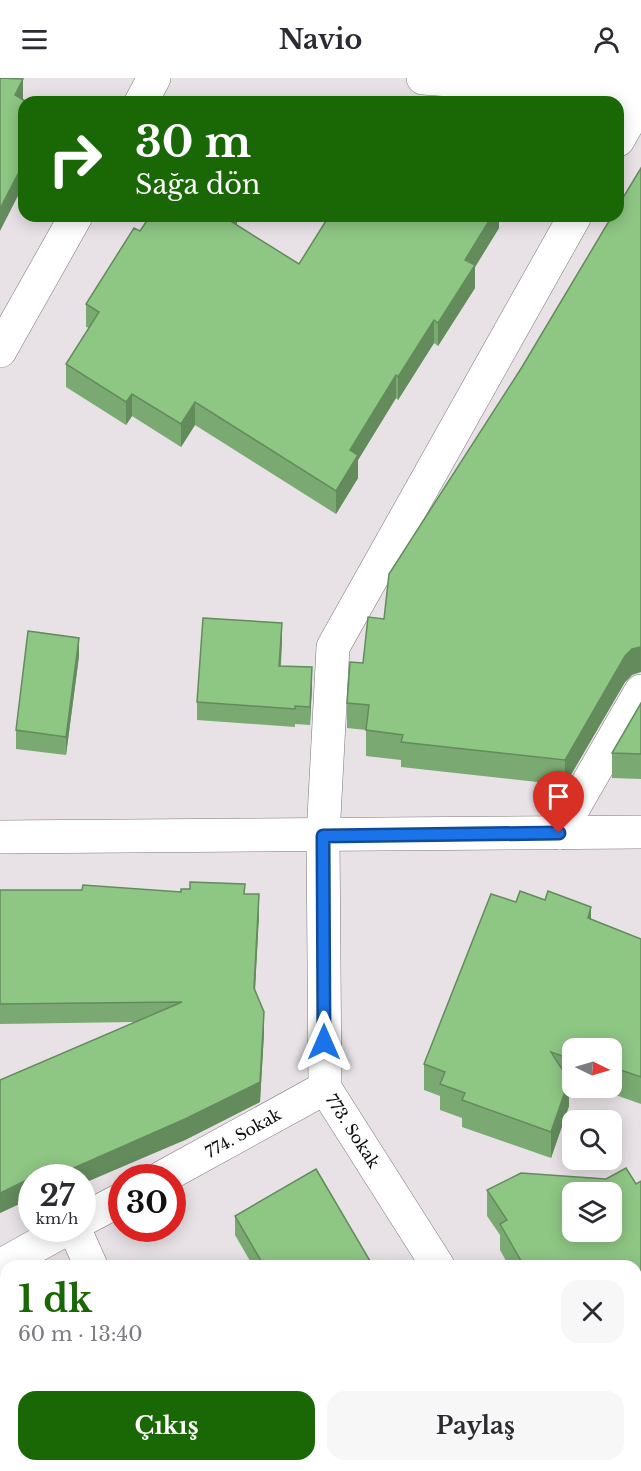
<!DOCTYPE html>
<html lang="tr">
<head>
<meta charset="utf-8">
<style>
	body { margin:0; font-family:"Libre Baskerville",serif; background:#f7f7f7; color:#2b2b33; height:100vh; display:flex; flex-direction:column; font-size:22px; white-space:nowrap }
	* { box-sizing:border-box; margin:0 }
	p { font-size:20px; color:#7c7c81 }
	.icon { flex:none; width:33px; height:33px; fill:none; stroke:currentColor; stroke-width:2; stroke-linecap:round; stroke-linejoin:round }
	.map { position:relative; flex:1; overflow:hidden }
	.details { position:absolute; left:0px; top:1182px; width:642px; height:212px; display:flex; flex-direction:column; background:#fff; border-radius:18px 18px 0 0; box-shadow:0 3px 15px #0003 }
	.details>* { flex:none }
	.guide { position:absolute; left:18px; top:18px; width:606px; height:126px; border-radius:18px; box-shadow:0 3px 15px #0003; background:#1a6805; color:#fff; overflow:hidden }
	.needle { width:39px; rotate:95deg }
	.tools { position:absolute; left:562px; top:960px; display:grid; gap:12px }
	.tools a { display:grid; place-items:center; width:60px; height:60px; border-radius:12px; background:#fff; box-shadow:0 3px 15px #0003; font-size:30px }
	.speed { position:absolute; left:18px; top:1086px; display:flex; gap:12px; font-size:30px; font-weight:700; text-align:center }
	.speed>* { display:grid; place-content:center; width:78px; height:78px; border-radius:50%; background:#fff; box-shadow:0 3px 15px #0003; line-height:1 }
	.speed small { font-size:15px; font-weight:400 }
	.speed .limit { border:9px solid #d22; background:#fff; color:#111 }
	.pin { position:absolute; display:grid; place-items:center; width:51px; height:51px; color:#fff; margin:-62px -26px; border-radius:50% 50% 50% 0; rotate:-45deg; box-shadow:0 0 6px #0007 }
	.pin .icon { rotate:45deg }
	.me { position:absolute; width:66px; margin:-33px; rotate:0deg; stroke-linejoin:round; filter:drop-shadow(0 0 4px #0008) }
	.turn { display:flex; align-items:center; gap:21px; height:126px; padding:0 18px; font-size:27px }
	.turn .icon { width:78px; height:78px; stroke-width:2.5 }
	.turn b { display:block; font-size:42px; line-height:51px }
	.round { display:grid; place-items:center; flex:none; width:63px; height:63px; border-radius:18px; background:#f7f7f7 }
	.head { display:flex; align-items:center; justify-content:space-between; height:102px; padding:0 18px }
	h1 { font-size:36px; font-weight:800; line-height:45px; color:#1a6805 }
	.primary-button { display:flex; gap:12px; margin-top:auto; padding:12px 18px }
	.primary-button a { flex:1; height:69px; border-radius:18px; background:#1a6805; color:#fff; font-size:24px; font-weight:800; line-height:69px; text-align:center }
	.primary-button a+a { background:#f7f7f7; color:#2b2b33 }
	header { display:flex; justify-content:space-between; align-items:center; height:78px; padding:0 18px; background:#fff; font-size:27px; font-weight:800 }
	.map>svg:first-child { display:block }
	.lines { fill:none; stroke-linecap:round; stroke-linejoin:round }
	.street-casing { stroke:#7c777a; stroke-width:34 }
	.street { stroke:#fff; stroke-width:33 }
	.wall { fill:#7aaa72 }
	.shaded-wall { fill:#638b5c }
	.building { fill:#8ec684; stroke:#638b5c; stroke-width:1.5; fill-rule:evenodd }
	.route-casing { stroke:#114b97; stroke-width:15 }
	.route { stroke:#1a73e8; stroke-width:10 }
	.labels { text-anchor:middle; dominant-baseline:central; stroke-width:4.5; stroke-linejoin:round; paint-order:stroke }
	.street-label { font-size:16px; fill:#0e0c0d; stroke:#fff }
</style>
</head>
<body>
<header><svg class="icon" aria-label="menu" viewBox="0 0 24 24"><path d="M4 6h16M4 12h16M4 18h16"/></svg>Navio<svg class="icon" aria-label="person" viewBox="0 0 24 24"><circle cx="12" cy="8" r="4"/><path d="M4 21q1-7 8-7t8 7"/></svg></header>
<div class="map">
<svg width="641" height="1393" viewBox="0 0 641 1393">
	<rect width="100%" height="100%" fill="#e8e2e6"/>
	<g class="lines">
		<g class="street-casing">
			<g id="street">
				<polyline points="423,0 641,16"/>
				<polyline points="141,24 154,0"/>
				<polyline points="618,62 641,22"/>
				<polyline points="0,273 76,138"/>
				<polyline points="559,755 641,613"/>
				<polyline points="0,759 641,754"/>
				<polyline points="161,1100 325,1010"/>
				<polyline points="82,1142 122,1121"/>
				<polyline points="74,1150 91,1188"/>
				<polyline points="0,1188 68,1150"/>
				<polyline points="438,1188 325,1010 323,758 333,569 575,138"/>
				<polyline points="183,1388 185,1393"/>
				<polyline points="566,1388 569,1393"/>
			</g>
		</g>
		<use href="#street" class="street"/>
	</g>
	<g class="wall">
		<polygon points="237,138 237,147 299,186 499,138 499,150 475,189 475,210 438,268 434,265 398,322 396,320 358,382 358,400 336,436 195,347 181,369 132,338 126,347 66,309 66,286 89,250 86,249 86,226 140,153"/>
		<polygon points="282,563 281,588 312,607 310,647 295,646 295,649 197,642 197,624"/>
		<polygon points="79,578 66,677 16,671 16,652"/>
		<polygon points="632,597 625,604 565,707 401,689 401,682 366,678 366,652 347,650 347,625"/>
		<polygon points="641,625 641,701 612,700 612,675"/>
		<polygon points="0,812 245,816 259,836 255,913 264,955 260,1024 185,1062 82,1100 32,1100 32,1120 0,1135 134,944 0,946"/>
		<polygon points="516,824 591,841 641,861 641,1026 596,1010 612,1010 612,970 573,970 573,1009 569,1007 569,1028 551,1080 462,1049 462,1040 440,1032 440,1018 424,1012 424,986"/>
		<polygon points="575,1010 588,1010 587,1014"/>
		<polygon points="641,1103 641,1335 636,1338 636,1188 509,1188 500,1172 500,1157 487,1138 487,1112 636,1106"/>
		<polygon points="235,1138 373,1188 253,1188 235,1157"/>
		<polygon points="376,1388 479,1388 482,1391 488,1393 379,1393"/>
	</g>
	<g class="shaded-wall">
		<polygon points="23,1 23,23 15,17"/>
		<polygon points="24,84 24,106 0,153 0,131"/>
		<polygon points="236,138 237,138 237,159 232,144"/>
		<polygon points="492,138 499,138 499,150 475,189 475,210 438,268 438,245 465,182"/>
		<polygon points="434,242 434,265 398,322 398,299"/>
		<polygon points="396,297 396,320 358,382 358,400 336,436 336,413 350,372"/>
		<polygon points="132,316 132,338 126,347 126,324"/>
		<polygon points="195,324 195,347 181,369 181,346"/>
		<polygon points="282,545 282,563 279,606 279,588"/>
		<polygon points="79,560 79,578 66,677 66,659"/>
		<polygon points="641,569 641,594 632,597 625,604 565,707 565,682 625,578 632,571"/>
		<polygon points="312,589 312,607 310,647 310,629"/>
		<polygon points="259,816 259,836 254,930 254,910"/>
		<polygon points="591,829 591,856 588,840"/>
		<polygon points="264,934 264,955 260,1024 185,1062 82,1106 82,1100 51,1100"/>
		<polygon points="569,1002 569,1028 551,1080 551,1054"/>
		<polygon points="32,1100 32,1120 0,1135 0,1115"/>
		<polygon points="641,1309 641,1335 636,1338 636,1311"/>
		<polygon points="364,1388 371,1388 364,1392"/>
	</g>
	<g class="building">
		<polygon points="0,0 23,1 15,17 27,24 24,24 24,84 0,131"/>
		<polygon points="641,90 641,569 632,571 625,578 565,682 401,664 403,657 366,652 369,627 347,625 350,584 363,585 368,539 384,541 389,496 522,289 612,138 618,138 618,128"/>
		<polygon points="150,138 236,138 232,144 299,186 329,138 492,138 465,182 475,187 438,245 434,242 398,299 396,297 350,372 358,377 336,413 195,324 181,346 132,316 126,324 66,286 99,234 86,226 134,150 140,153"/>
		<polygon points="203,540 282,545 279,588 312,589 310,629 295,628 295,631 197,624"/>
		<polygon points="28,553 79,560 66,659 16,652"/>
		<polygon points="641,625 641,676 612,675"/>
		<polygon points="190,804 245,806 244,816 259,816 254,910 264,934 260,1004 185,1041 51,1100 35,1100 35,1098 0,1115 0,1002 182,924 0,926 0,812 82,812 83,807 181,814 181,811 190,811"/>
		<polygon points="520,813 545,822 548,813 591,829 588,840 641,861 641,999 612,989 612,970 573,970 573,982 551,974 569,1002 551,1054 462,1022 465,1015 440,1006 445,994 424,986 491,816 516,824"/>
		<path d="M626,1090l10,16 5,-3v206l-5,2v-123h-112l-24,-42 7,-4 -20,-30 34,-17 85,6zM573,1114h39v40h-39z"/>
		<polygon points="316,1091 373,1188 264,1188 235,1138"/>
		<polygon points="6,1232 6,1388 58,1388 60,1393 0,1393 0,1234"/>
		<polygon points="386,1388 479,1388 482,1391 485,1389 488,1393 389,1393"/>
	</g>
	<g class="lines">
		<g class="route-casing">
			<polyline id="route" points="324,964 323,758 559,755"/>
		</g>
		<use href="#route" class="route"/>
	</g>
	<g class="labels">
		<g class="street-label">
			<text transform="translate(353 1053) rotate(57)">773. Sokak</text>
			<text transform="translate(243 1055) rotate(-29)">774. Sokak</text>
		</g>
	</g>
</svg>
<div class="tools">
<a><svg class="needle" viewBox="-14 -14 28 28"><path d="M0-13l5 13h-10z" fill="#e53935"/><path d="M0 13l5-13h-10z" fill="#7c7c81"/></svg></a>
<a><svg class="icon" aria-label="search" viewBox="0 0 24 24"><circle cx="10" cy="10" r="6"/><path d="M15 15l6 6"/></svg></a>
<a><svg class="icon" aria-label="layers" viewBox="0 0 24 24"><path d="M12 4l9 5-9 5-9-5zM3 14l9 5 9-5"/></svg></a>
</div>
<div class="speed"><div>27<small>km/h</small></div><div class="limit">30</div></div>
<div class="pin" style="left:559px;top:755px;background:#d93025"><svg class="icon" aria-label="arrive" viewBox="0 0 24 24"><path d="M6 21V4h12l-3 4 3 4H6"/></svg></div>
<svg class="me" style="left:324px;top:964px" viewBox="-20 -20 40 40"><path d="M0-17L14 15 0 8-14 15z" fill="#1a73e8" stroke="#fff" stroke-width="4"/></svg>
<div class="guide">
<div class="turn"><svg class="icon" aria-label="right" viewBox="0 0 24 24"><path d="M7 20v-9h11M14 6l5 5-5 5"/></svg><div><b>30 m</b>Sağa dön</div></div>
</div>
<section class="details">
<div class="head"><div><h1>1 dk</h1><p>60 m · 13:40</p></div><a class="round"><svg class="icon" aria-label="close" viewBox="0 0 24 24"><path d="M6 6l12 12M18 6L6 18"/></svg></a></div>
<div class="primary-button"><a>Çıkış</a><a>Paylaş</a></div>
</section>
</div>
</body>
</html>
